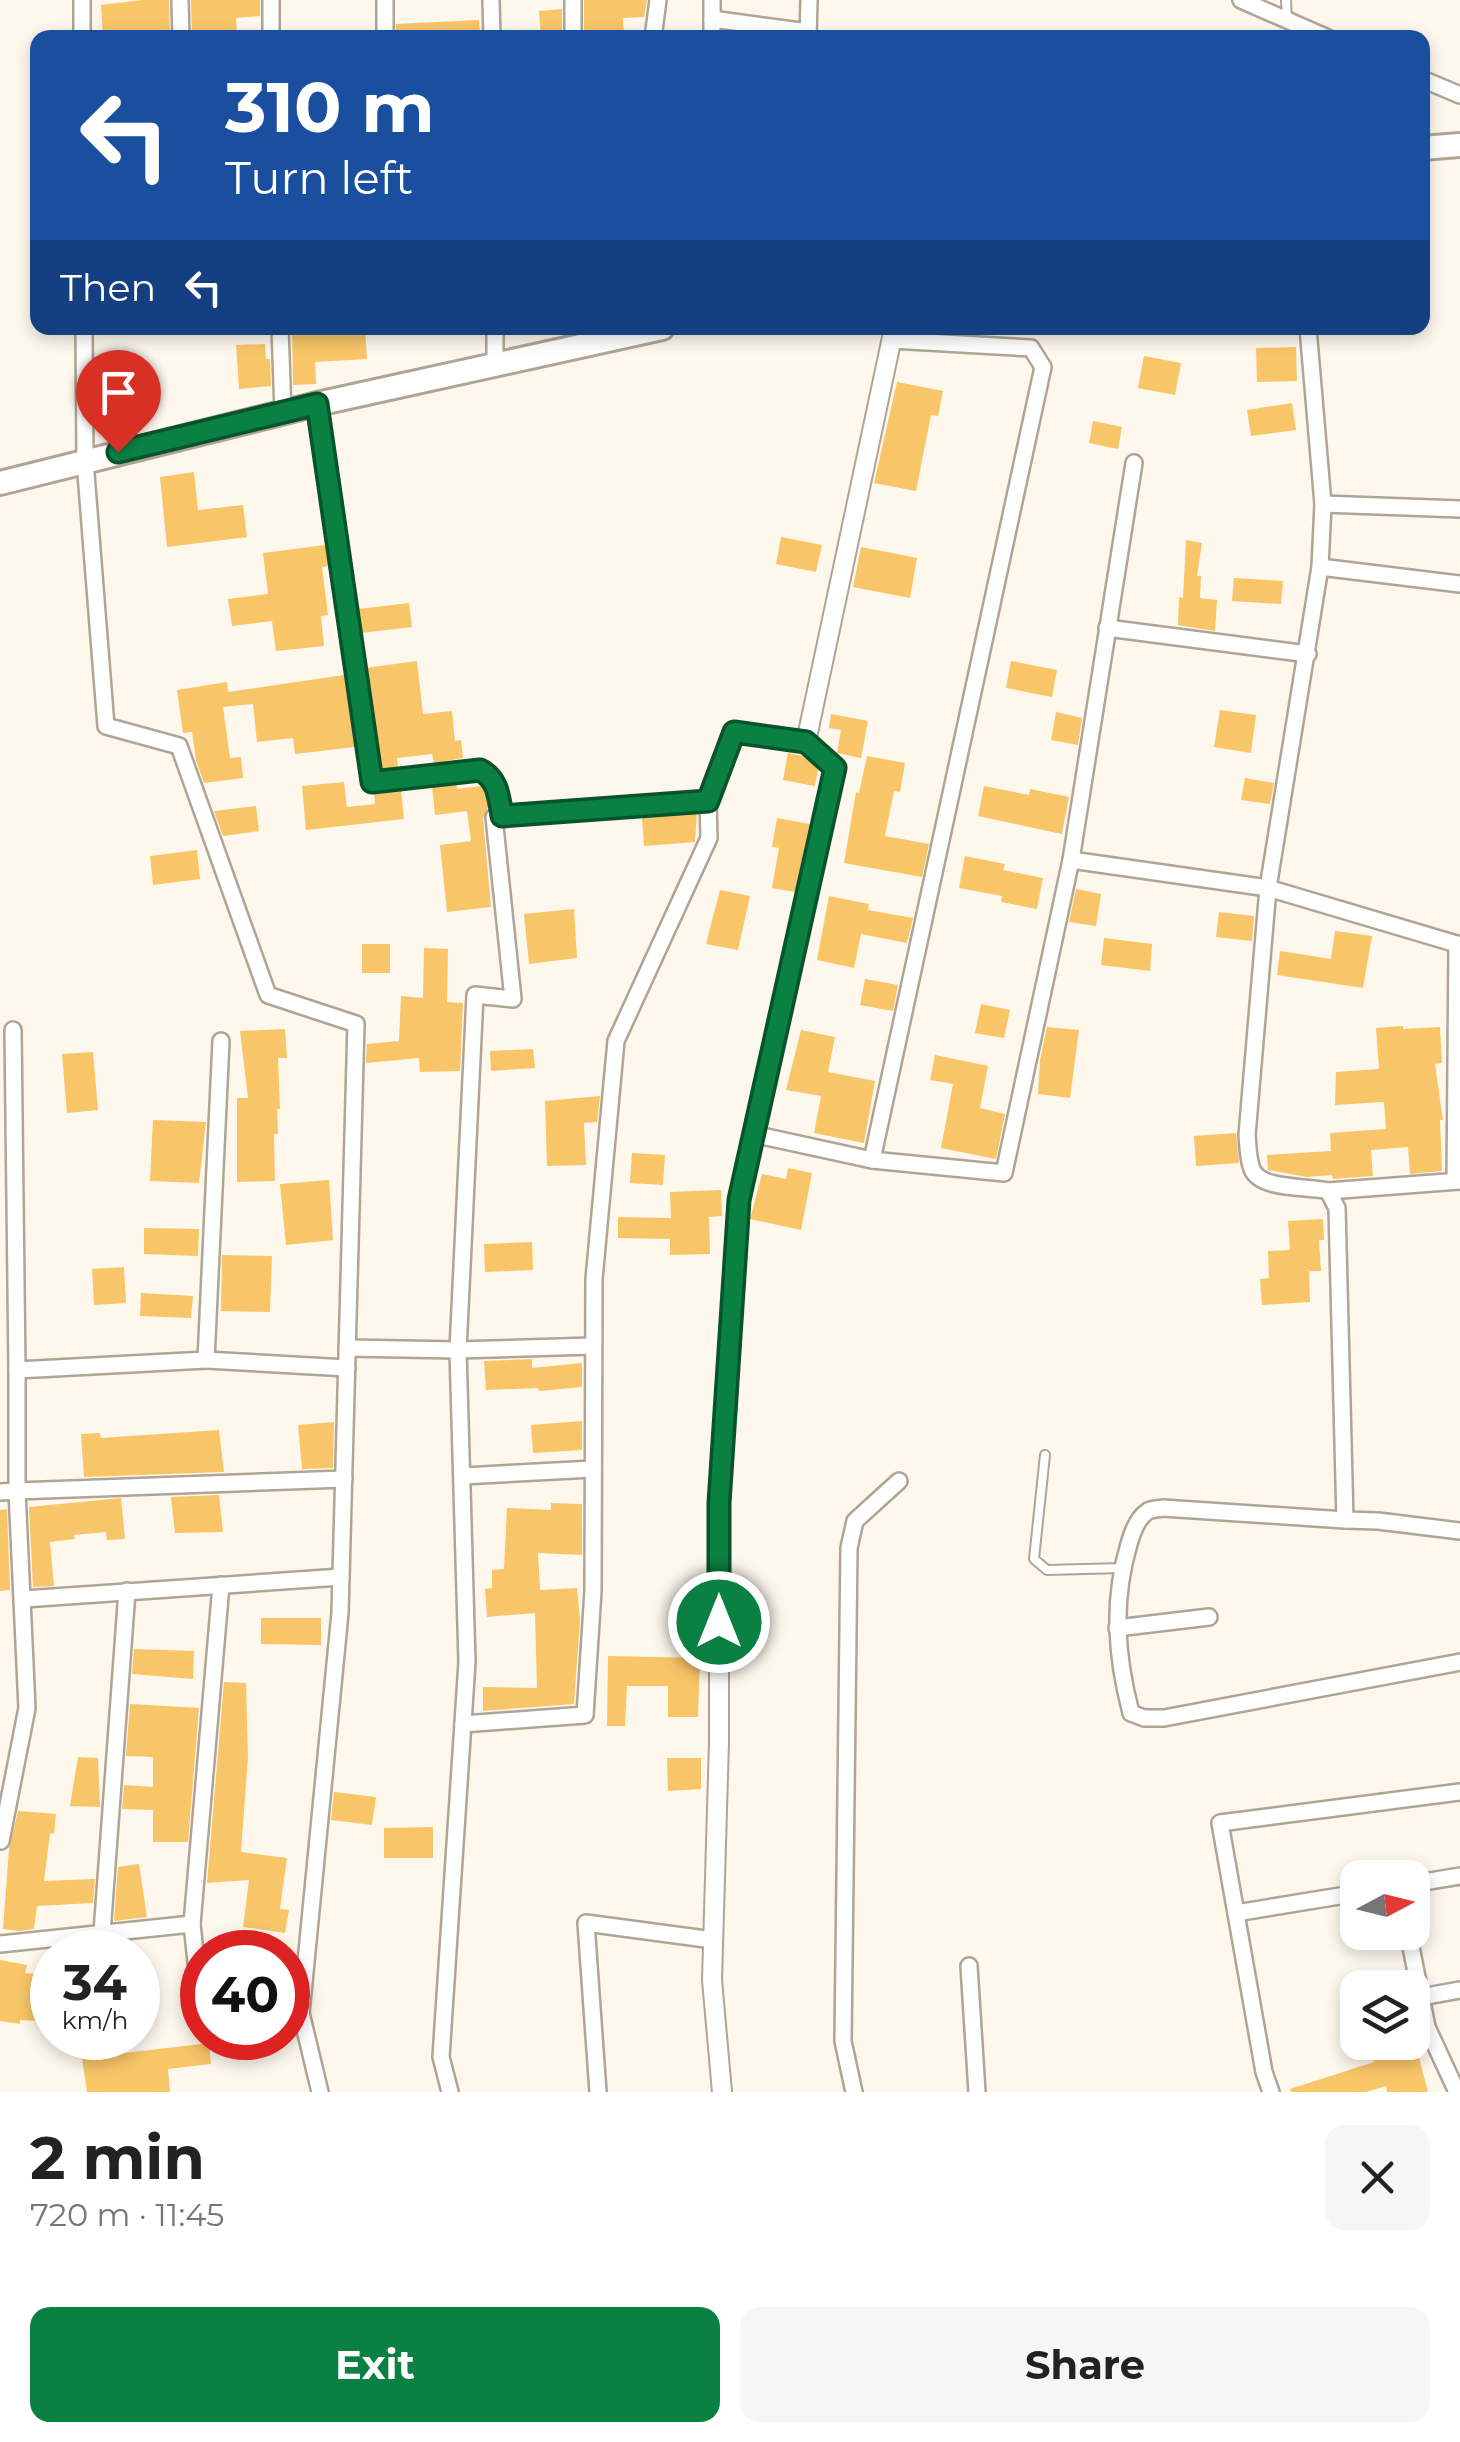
<!DOCTYPE html>
<html lang="en">
<head>
<meta charset="utf-8">
<style>
	body { margin:0; font-family:Montserrat,sans-serif; background:#f6f6f6; color:#222; height:100vh; display:flex; flex-direction:column; font-size:38px; white-space:nowrap }
	* { box-sizing:border-box; margin:0 }
	p { font-size:32px; color:#767676 }
	.icon { flex:none; width:55px; height:55px; fill:none; stroke:currentColor; stroke-width:2; stroke-linecap:round; stroke-linejoin:round }
	.map { position:relative; height:2092px; overflow:hidden }
	.details { display:flex; flex-direction:column; background:#fff; flex:1 }
	.details>* { flex:none }
	.banner { position:absolute; left:30px; top:30px; width:1400px; height:305px; border-radius:20px; box-shadow:0 5px 15px #0003; background:#1a4fa0; color:#fff; overflow:hidden }
	.needle { width:65px; rotate:83deg }
	.tools { position:absolute; left:1340px; top:1860px; display:grid; gap:20px }
	.tools a { display:grid; place-items:center; width:90px; height:90px; border-radius:20px; background:#fff; box-shadow:0 5px 15px #0003; font-size:50px }
	.speed { position:absolute; left:30px; top:1930px; display:flex; gap:20px; font-size:50px; font-weight:700; text-align:center }
	.speed>* { display:grid; place-content:center; width:130px; height:130px; border-radius:50%; background:#fff; box-shadow:0 5px 15px #0003; line-height:1 }
	.speed small { font-size:25px; font-weight:400 }
	.speed .limit { border:15px solid #d22; background:#fff; color:#111 }
	.pin { position:absolute; display:grid; place-items:center; width:85px; height:85px; color:#fff; margin:-102px -42px; border-radius:50% 50% 50% 0; rotate:-45deg; box-shadow:0 0 10px #0007 }
	.pin .icon { rotate:45deg }
	.me { position:absolute; width:110px; margin:-55px; rotate:0deg; stroke-linejoin:round; filter:drop-shadow(0 0 8px #0008) }
	.turn { display:flex; align-items:center; gap:35px; height:210px; padding:0 30px; font-size:45px }
	.turn .icon { width:130px; height:130px; stroke-width:2.5 }
	.turn b { display:block; font-size:70px; line-height:85px }
	.then { display:flex; align-items:center; height:95px; padding:0 30px; background:#0003; gap:20px; font-size:38px }
	.round { display:grid; place-items:center; flex:none; width:105px; height:105px; border-radius:20px; background:#f6f6f6 }
	.headline { display:flex; align-items:center; justify-content:space-between; height:170px; padding:0 30px }
	h1 { font-size:60px; font-weight:700; line-height:75px }
	.action { display:flex; gap:20px; margin-top:auto; padding:20px 30px }
	.action a { flex:1; height:115px; border-radius:20px; background:#0b8043; color:#fff; font-size:40px; font-weight:700; line-height:115px; text-align:center }
	.action a+a { background:#f6f6f6; color:#222 }
	.map>svg:first-child { display:block }
	.building { fill:#f8c568 }
	.lines { fill:none; stroke-linecap:round; stroke-linejoin:round }
	.service-casing { stroke:#b0a594; stroke-width:12 }
	.minor-casing { stroke:#b0a594; stroke-width:20 }
	.tertiary-casing { stroke:#b0a594; stroke-width:22 }
	.primary-casing { stroke:#b0a594; stroke-width:28 }
	.service { stroke:#fff; stroke-width:8 }
	.minor { stroke:#fff; stroke-width:15 }
	.tertiary { stroke:#fff; stroke-width:18 }
	.primary { stroke:#fff; stroke-width:22 }
	.route-casing { stroke:#07532c; stroke-width:25 }
	.route { stroke:#0b8043; stroke-width:18 }
</style>
</head>
<body>
<div class="map">
<svg width="1460" height="2092" viewBox="0 0 1460 2092">
	<rect width="100%" height="100%" fill="#fef7ec"/>
	<g class="building">
		<polygon points="142,0 169,0 170,38 103,38 101,5"/>
		<polygon points="191,0 260,0 260,16 236,18 237,38 192,38"/>
		<polygon points="584,0 647,0 644,17 623,18 624,38 584,38"/>
		<polygon points="562,9 562,38 541,38 539,11"/>
		<polygon points="479,20 480,34 396,38 396,24"/>
		<polygon points="292,328 365,328 367,359 315,362 316,384 293,385"/>
		<polygon points="265,344 266,359 270,359 271,386 239,389 236,345"/>
		<polygon points="1296,347 1297,381 1257,382 1256,348"/>
		<polygon points="1144,356 1181,363 1175,395 1138,388"/>
		<polygon points="897,382 943,391 938,416 931,415 916,491 874,483"/>
		<polygon points="1292,403 1296,430 1251,436 1247,410"/>
		<polygon points="1093,421 1122,427 1118,449 1089,443"/>
		<polygon points="194,472 198,510 243,505 247,537 167,547 160,477"/>
		<polygon points="781,537 822,545 816,572 776,564"/>
		<polygon points="1186,540 1202,543 1197,576 1201,576 1200,598 1217,600 1215,631 1178,625 1179,597 1183,598"/>
		<polygon points="325,545 328,566 322,567 328,615 321,616 324,646 276,651 272,621 232,626 228,599 268,594 263,553"/>
		<polygon points="861,547 917,558 910,598 853,587"/>
		<polygon points="1234,578 1283,581 1281,604 1232,601"/>
		<polygon points="409,603 412,627 361,633 358,609"/>
		<polygon points="417,661 423,714 452,711 455,741 461,740 463,758 434,763 432,754 397,758 398,767 381,770 366,668"/>
		<polygon points="1011,661 1057,670 1052,697 1006,688"/>
		<polygon points="344,675 355,747 295,754 293,738 257,742 253,704 223,707 230,758 241,757 243,778 204,783 196,760 192,732 183,733 177,690 227,682 228,692"/>
		<polygon points="1220,710 1256,715 1251,753 1214,747"/>
		<polygon points="1056,712 1082,718 1078,745 1051,740"/>
		<polygon points="831,714 868,721 861,758 837,753 841,730 829,728"/>
		<polygon points="788,753 803,756 818,769 815,786 783,780"/>
		<polygon points="867,756 905,763 900,792 894,791 885,836 929,844 922,877 844,863 856,792 859,793"/>
		<polygon points="1245,778 1274,783 1270,804 1241,800"/>
		<polygon points="344,782 347,807 375,804 374,793 401,790 404,819 306,830 302,786"/>
		<polygon points="456,783 457,789 482,786 487,799 488,807 483,818 491,907 447,912 440,845 471,841 467,811 435,815 432,786"/>
		<polygon points="984,786 1029,795 1030,789 1069,797 1062,834 978,816"/>
		<polygon points="256,806 259,831 223,836 214,811"/>
		<polygon points="697,813 695,842 644,846 642,817"/>
		<polygon points="777,818 810,824 795,892 772,888 779,848 772,847"/>
		<polygon points="197,850 200,879 153,885 150,856"/>
		<polygon points="965,856 1005,864 1003,870 1043,878 1037,909 1001,902 1002,896 959,888"/>
		<polygon points="1076,889 1101,894 1096,926 1069,922"/>
		<polygon points="720,890 750,896 738,950 706,944"/>
		<polygon points="829,896 869,904 868,910 913,918 907,943 861,934 854,968 817,960"/>
		<polygon points="574,909 577,958 529,964 524,914"/>
		<polygon points="1219,912 1254,916 1252,941 1216,937"/>
		<polygon points="1335,931 1372,936 1363,988 1277,975 1280,951 1331,959"/>
		<polygon points="1104,938 1152,944 1150,971 1101,965"/>
		<rect x="362" y="944" width="28" height="29"/>
		<polygon points="424,948 448,949 447,1002 463,1003 460,1071 420,1072 419,1058 366,1063 367,1044 399,1041 401,996 423,998"/>
		<polygon points="865,979 898,985 893,1011 860,1005"/>
		<polygon points="981,1004 1010,1010 1004,1038 975,1033"/>
		<polygon points="1403,1026 1403,1029 1440,1027 1442,1063 1435,1064 1443,1120 1440,1120 1442,1171 1410,1174 1408,1147 1371,1150 1373,1176 1333,1179 1332,1175 1307,1177 1268,1170 1267,1155 1331,1151 1330,1133 1386,1129 1384,1102 1335,1105 1336,1072 1379,1069 1376,1028"/>
		<polygon points="1047,1027 1079,1030 1070,1098 1038,1094 1040,1060"/>
		<polygon points="285,1029 287,1058 278,1058 280,1109 277,1109 278,1134 274,1134 275,1181 237,1182 237,1098 248,1098 240,1031"/>
		<polygon points="801,1030 835,1037 828,1072 875,1081 864,1143 814,1133 821,1096 786,1090"/>
		<polygon points="533,1049 535,1068 491,1071 490,1051"/>
		<polygon points="93,1052 98,1110 67,1113 62,1054"/>
		<polygon points="935,1055 988,1066 980,1108 1005,1114 996,1159 941,1148 953,1084 930,1080"/>
		<polygon points="600,1096 597,1122 584,1123 586,1165 547,1166 545,1101"/>
		<polygon points="153,1120 206,1122 199,1183 150,1181"/>
		<polygon points="1236,1133 1239,1163 1196,1166 1194,1136"/>
		<polygon points="632,1153 665,1155 663,1185 630,1183"/>
		<polygon points="788,1168 812,1173 801,1230 750,1219 762,1174 786,1179"/>
		<polygon points="329,1180 333,1240 286,1245 280,1184"/>
		<polygon points="721,1190 722,1216 709,1217 710,1254 670,1255 670,1239 618,1238 618,1217 671,1218 670,1192"/>
		<polygon points="1323,1219 1324,1240 1319,1240 1321,1271 1309,1271 1310,1302 1262,1305 1260,1279 1269,1278 1268,1251 1290,1250 1288,1221"/>
		<polygon points="144,1228 199,1229 198,1256 144,1254"/>
		<polygon points="532,1242 533,1270 485,1272 484,1244"/>
		<polygon points="222,1255 272,1256 270,1312 221,1311"/>
		<polygon points="124,1267 126,1303 94,1305 92,1269"/>
		<polygon points="141,1293 193,1296 191,1318 140,1316"/>
		<polygon points="532,1359 532,1368 582,1363 582,1387 539,1391 538,1388 486,1390 484,1361"/>
		<polygon points="582,1421 582,1450 533,1453 531,1425"/>
		<polygon points="334,1422 333,1468 302,1469 298,1425"/>
		<polygon points="219,1430 224,1472 84,1477 81,1434 100,1433 101,1438"/>
		<polygon points="219,1495 223,1532 175,1533 171,1497"/>
		<polygon points="121,1498 125,1539 107,1540 106,1532 74,1535 75,1539 50,1542 54,1586 33,1587 29,1507"/>
		<polygon points="551,1503 582,1504 582,1555 538,1553 540,1590 577,1588 580,1620 574,1704 483,1711 483,1687 537,1688 535,1613 487,1617 485,1589 492,1588 492,1570 504,1569 507,1508 551,1510"/>
		<polygon points="7,1509 10,1590 0,1591 0,1510"/>
		<polygon points="261,1618 321,1618 321,1645 261,1644"/>
		<polygon points="134,1649 194,1651 193,1679 132,1674"/>
		<polygon points="608,1656 700,1658 698,1717 668,1717 668,1686 627,1686 625,1726 607,1726"/>
		<polygon points="224,1682 246,1683 248,1757 241,1852 287,1858 280,1909 289,1910 285,1933 243,1927 249,1880 207,1883"/>
		<polygon points="130,1704 199,1708 188,1842 153,1842 153,1810 122,1809 124,1785 153,1787 153,1757 126,1756"/>
		<polygon points="78,1757 98,1758 100,1807 70,1806"/>
		<polygon points="667,1758 701,1758 701,1789 668,1791"/>
		<polygon points="334,1792 376,1797 372,1825 331,1820"/>
		<polygon points="18,1811 56,1814 54,1834 50,1833 44,1881 95,1879 93,1903 37,1906 34,1929 19,1931 3,1929 9,1849"/>
		<polygon points="433,1827 433,1858 384,1858 384,1828"/>
		<polygon points="139,1864 147,1917 114,1921 118,1867"/>
		<polygon points="0,1960 27,1965 25,1973 52,1975 52,2022 20,2020 20,2024 0,2021"/>
		<polygon points="1371,2042 1415,2042 1428,2092 1387,2092 1386,2086 1366,2092 1291,2092 1290,2089 1374,2062"/>
		<polygon points="209,2043 211,2064 168,2069 170,2092 87,2092 82,2058"/>
	</g>
	<g class="lines">
		<g class="service-casing">
			<g id="service">
				<polyline points="1286,0 1287,20"/>
				<polyline points="1045,1455 1034,1559 1047,1570 1122,1568"/>
			</g>
		</g>
		<g class="minor-casing">
			<g id="minor">
				<polyline points="82,0 82,38"/>
				<polyline points="180,0 181,38"/>
				<polyline points="385,0 385,38"/>
				<polyline points="491,0 492,38"/>
				<polyline points="1241,0 1328,38"/>
				<polyline points="712,19 808,32"/>
				<polyline points="271,38 271,0"/>
				<polyline points="573,38 573,0"/>
				<polyline points="653,38 658,0"/>
				<polyline points="712,38 712,0"/>
				<polyline points="808,38 809,0"/>
				<polyline points="1422,79 1460,95"/>
				<polyline points="84,328 85,461 106,726 179,746 268,995 356,1024 340,1613 301,2013"/>
				<polyline points="280,328 283,413"/>
				<polyline points="495,328 495,363"/>
				<polyline points="1308,328 1323,504 1320,567 1268,888 1460,945"/>
				<path d="M317,404l54,378 109,-13c18,10 19,29 22,48"/>
				<polyline points="1323,504 1460,509"/>
				<polyline points="1320,567 1460,584"/>
				<polyline points="1107,628 1308,654"/>
				<path d="M1071,860l197,28 -21,247c1,11 1,24 5,34 8,21 55,17 76,22l9,17 8,312 33,1 82,10"/>
				<polyline points="13,1030 17,1370"/>
				<polyline points="221,1041 206,1360 17,1370 17,1491 344,1479"/>
				<polyline points="753,1134 872,1160 1004,1173 1071,860 1134,463"/>
				<polyline points="872,1160 1043,367 1031,348 891,340"/>
				<polyline points="1455,1181 1457,944"/>
				<polyline points="1328,1191 1460,1181"/>
				<polyline points="347,1348 458,1350 593,1346"/>
				<polyline points="206,1360 347,1368"/>
				<polyline points="463,1476 593,1469"/>
				<polyline points="0,1492 17,1491 27,1708 1,1841"/>
				<path d="M1345,1520l-182,-12c-5,1 -11,1 -15,3 -11,7 -16,22 -19,33 -17,57 -13,112 2,169l13,5h20l296,-56"/>
				<polyline points="24,1599 341,1577"/>
				<polyline points="1117,1628 1209,1617"/>
				<polyline points="463,1724 585,1715 593,1591 594,1279 616,1041 709,838 708,801"/>
				<polyline points="1412,1884 1460,1876"/>
				<polyline points="1236,1913 1358,1893"/>
				<polyline points="1408,1932 1427,2027 1457,2092"/>
				<polyline points="102,1933 127,1591"/>
				<polyline points="0,1944 192,1924"/>
				<polyline points="969,1966 977,2092"/>
				<polyline points="202,1991 199,1990 192,1924 221,1585"/>
				<polyline points="1421,1997 1460,1990"/>
				<polyline points="288,2010 301,2013 320,2092"/>
				<polyline points="450,2092 441,2057 467,1662 458,1350 475,995 513,999 494,817 708,801 735,731 806,742"/>
				<polyline points="598,2092 586,1923 713,1940"/>
				<polyline points="854,2092 843,2041 849,1548 855,1521 899,1481"/>
				<polyline points="1271,2092 1264,2072 1220,1823 1460,1792"/>
			</g>
		</g>
		<g class="tertiary-casing">
			<polyline id="tertiary" points="722,2092 712,1980 719,1742 719,1503 739,1200 835,768 806,742 894,328"/>
		</g>
		<g class="primary-casing">
			<g id="primary">
				<polyline points="1422,148 1460,145"/>
				<polyline points="0,483 317,404 662,328"/>
			</g>
		</g>
		<use href="#service" class="service"/>
		<use href="#minor" class="minor"/>
		<use href="#tertiary" class="tertiary"/>
		<use href="#primary" class="primary"/>
	</g>
	<g class="lines">
		<g class="route-casing">
			<path id="route" d="M118,452l199,-48 55,378 108,-12c18,9 19,28 22,46l206,-15 26,-69 72,10 29,26 -96,432 -20,303v119"/>
		</g>
		<use href="#route" class="route"/>
	</g>
</svg>
<div class="tools">
<a><svg class="needle" viewBox="-14 -14 28 28"><path d="M0-13l5 13h-10z" fill="#e53935"/><path d="M0 13l5-13h-10z" fill="#767676"/></svg></a>
<a><svg class="icon" aria-label="layers" viewBox="0 0 24 24"><path d="M12 4l9 5-9 5-9-5zM3 14l9 5 9-5"/></svg></a>
</div>
<div class="speed"><div>34<small>km/h</small></div><div class="limit">40</div></div>
<div class="pin" style="left:118px;top:452px;background:#d93025"><svg class="icon" aria-label="arrive" viewBox="0 0 24 24"><path d="M6 21V4h12l-3 4 3 4H6"/></svg></div>
<svg class="me" style="left:719px;top:1622px" viewBox="-20 -20 40 40"><circle r="17" fill="#0b8043" stroke="#fff" stroke-width="3"/><path d="M0-11L8 9 0 5-8 9z" fill="#fff"/></svg>
<div class="banner">
<div class="turn"><svg class="icon" aria-label="left" viewBox="0 0 24 24"><path d="M17 20v-9H6M10 6l-5 5 5 5"/></svg><div><b>310 m</b>Turn left</div></div>
<div class="then">Then<svg class="icon" aria-label="left" viewBox="0 0 24 24"><path d="M17 20v-9H6M10 6l-5 5 5 5"/></svg></div>
</div>
</div>
<section class="details">
<div class="headline"><div><h1>2 min</h1><p>720 m · 11:45</p></div><a class="round"><svg class="icon" aria-label="close" viewBox="0 0 24 24"><path d="M6 6l12 12M18 6L6 18"/></svg></a></div>
<div class="action"><a>Exit</a><a>Share</a></div>
</section>
</body>
</html>
